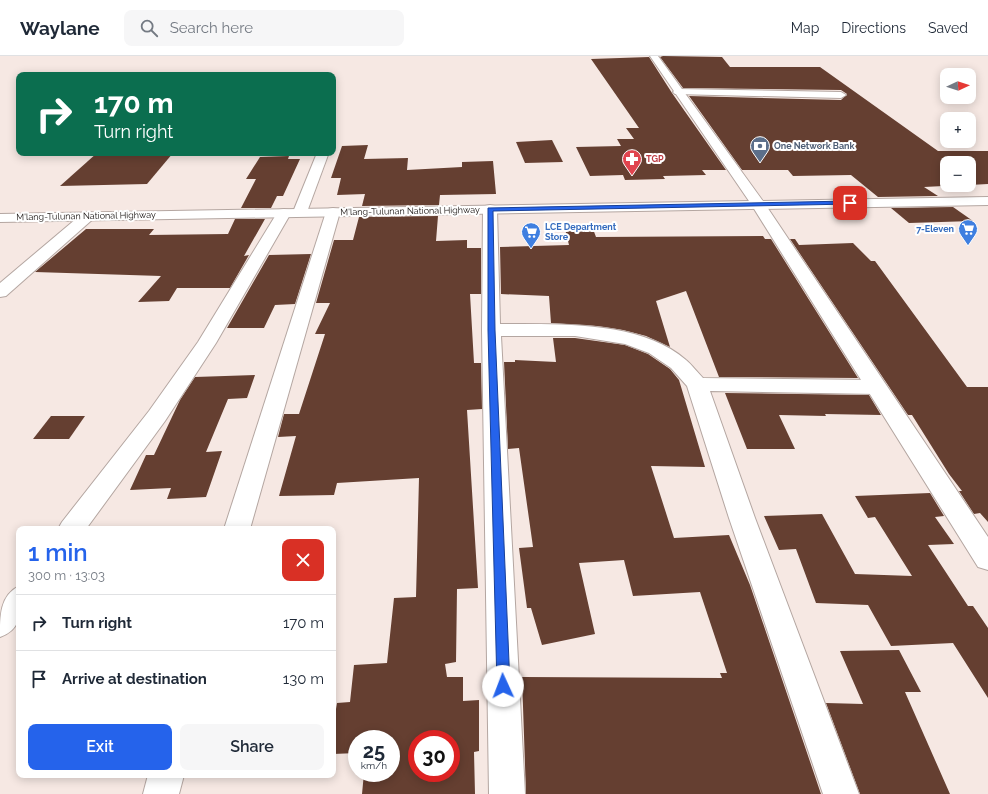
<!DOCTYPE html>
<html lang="en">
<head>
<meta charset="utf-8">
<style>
	body { margin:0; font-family:Raleway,sans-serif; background:#f6f6f7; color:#1f2937; height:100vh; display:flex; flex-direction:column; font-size:15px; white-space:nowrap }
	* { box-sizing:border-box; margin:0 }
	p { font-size:13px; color:#747a83 }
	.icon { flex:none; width:22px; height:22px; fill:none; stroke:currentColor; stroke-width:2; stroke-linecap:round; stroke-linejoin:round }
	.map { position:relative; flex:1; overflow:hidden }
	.sheet { position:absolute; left:16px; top:470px; width:320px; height:252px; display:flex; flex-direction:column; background:#fff; border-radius:8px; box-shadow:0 2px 10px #0003 }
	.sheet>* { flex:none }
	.top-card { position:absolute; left:16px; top:16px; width:320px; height:84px; border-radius:8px; box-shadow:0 2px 10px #0003; background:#0b6e4f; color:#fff; overflow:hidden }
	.needle { width:26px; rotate:86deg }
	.tools { position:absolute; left:940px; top:12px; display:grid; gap:8px }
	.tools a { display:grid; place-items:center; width:36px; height:36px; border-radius:8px; background:#fff; box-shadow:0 2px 10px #0003; font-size:20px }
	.speed { position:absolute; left:348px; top:674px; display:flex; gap:8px; font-size:20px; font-weight:700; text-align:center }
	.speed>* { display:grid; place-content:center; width:52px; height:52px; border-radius:50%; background:#fff; box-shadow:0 2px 10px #0003; line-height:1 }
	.speed small { font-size:10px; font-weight:400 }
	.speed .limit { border:6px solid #d22; background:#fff; color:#111 }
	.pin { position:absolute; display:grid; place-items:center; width:34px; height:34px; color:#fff; margin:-17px; border-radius:8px; box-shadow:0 2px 6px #0006 }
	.me { position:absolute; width:44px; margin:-22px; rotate:358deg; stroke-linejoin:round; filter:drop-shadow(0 0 3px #0008) }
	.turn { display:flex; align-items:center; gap:14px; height:84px; padding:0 12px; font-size:18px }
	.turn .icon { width:52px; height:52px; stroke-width:2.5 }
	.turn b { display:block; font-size:28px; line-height:34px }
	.round { display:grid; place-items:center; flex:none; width:42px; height:42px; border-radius:8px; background:#f6f6f7 }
	.overview { display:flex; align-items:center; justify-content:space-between; height:68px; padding:0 12px }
	h1 { font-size:24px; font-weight:600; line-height:30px; color:#2563eb }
	.primary-button { display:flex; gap:8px; margin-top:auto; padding:8px 12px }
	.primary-button a { flex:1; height:46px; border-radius:8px; background:#2563eb; color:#fff; font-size:16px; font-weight:600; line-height:46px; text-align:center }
	.primary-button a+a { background:#f6f6f7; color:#1f2937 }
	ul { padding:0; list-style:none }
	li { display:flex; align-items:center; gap:12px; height:56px; padding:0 12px; border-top:1px solid #e0e1e3 }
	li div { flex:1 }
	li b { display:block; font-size:15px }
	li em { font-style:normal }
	header { display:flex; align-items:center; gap:24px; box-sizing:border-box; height:56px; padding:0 20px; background:#fff; border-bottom:1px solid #e0e1e3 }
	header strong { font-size:19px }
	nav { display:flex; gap:22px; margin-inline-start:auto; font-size:14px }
	.search { width:280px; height:36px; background:#f6f6f7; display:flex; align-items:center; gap:10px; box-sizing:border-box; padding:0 14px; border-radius:8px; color:#747a83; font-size:15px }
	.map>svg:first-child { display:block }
	.building { fill:#653f31; fill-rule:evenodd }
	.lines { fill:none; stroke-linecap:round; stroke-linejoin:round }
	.street-casing { stroke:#b4a6a1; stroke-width:2 }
	.secondary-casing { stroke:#b4a6a1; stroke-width:2 }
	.highway-casing { stroke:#b4a6a1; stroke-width:2 }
	.street { fill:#fff; fill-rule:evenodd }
	.secondary { fill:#fff; fill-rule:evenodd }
	.highway { fill:#fff; fill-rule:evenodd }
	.route { fill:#2563eb; stroke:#184099 }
	.labels { text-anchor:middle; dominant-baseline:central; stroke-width:4; stroke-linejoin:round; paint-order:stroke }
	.far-service-label { font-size:9px; font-weight:bold; fill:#4e5e75; stroke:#fff; text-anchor:start }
	.far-health-label { font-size:9px; font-weight:bold; fill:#be3a42; stroke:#fff; text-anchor:start }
	.far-street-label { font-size:9px; fill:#16110f; stroke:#fff }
	.far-shop-label { font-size:9px; font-weight:bold; fill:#366cbe; stroke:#fff; text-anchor:start }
</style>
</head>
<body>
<header>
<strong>Waylane</strong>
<div class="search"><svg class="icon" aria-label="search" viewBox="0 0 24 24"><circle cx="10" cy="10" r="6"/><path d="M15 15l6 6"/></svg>Search here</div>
<nav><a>Map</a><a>Directions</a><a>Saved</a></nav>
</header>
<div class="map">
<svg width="988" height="738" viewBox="0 0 988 738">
	<rect width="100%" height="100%" fill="#f6e8e3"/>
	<g class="building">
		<polygon points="663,0 722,1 730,11 820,11 938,95 988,95 988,128 969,129 969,107 947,107 947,129 963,129 924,131 938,140 878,141 851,119 793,120 788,114 742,114 689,40 841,44 847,38 841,34 683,32 660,1"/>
		<polygon points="649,1 672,37 726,114 702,114 706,119 663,120 665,123 625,124 623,119 590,120 576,91 621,90 617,83 634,83 626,72 639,72 591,3"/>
		<polygon points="552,84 563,106 525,107 516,86"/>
		<polygon points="368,89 364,103 408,102 407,114 462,111 462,106 493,105 496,138 440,139 439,149 362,150 365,138 337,139 341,122 331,122 342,90"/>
		<polygon points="97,97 173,97 147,128 60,130"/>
		<polygon points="289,100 288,103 300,103 283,140 277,140 271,152 241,152 256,123 246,123 260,101"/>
		<polygon points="953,151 973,165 909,167 891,152"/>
		<path d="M438,160l-2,25 31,-1v8h14v46h-11l4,69h7l1,46 -15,1 11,178 -21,1 -1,73 -11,2 2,13h16v24l16,-1v51l-5,1 1,42h-113l2,-21h27v-34h-34v14l-24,1v-27l4,-24 13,-1 4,-37 33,-2 7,-65 22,-1 3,-119 -82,5 -3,12 -55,1 17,-60 -18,1 6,-23h15l26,-80h-10l15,-31h-14l18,-63h19l6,-23zM417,683h34v34h-34z"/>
		<polygon points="235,163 265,163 244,200 249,199 230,232 177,232 169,245 138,246 161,220 35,216 86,173 154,173 149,179 228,178"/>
		<polygon points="565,173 593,173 596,181 763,180 765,183 771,183 858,322 719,321 686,235 656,245 670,291 646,280 623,274 597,270 551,267 549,240 501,238 500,191 569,189"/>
		<polygon points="790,183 795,183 799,189 853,187 871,205 875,205 967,331 988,331 988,466 980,457 974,458 959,435 962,435 949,418 912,359 908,359"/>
		<polygon points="311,198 295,248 275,249 264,272 227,272 269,199"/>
		<polygon points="553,282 575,282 625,289 648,298 670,313 679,324 705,411 651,410 674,482 729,479 750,529 821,738 526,738 522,621 722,622 720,617 727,617 700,536 633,540 624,504 579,507 595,578 542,589 531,552 527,552 519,492 533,491 519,392 508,393 504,306 515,306 515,304 556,306"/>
		<polygon points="255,319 247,342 228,343 206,396 222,395 206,441 167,443 171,432 130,434 146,399 154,399 180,344 195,321"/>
		<polygon points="725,337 869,339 881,359 825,358 826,360 779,359 795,393 747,393"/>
		<polygon points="51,360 85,360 69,383 33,383"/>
		<polygon points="930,437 944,460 935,461 954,488 928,489 968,550 973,550 988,572 988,642 953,587 891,590 868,549 816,547 796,493 779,494 764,460 822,458 855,518 912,520 875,461 868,462 855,440"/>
		<polygon points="899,594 921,636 905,636 950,738 860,738 826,647 863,648 840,595"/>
	</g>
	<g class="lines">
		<g class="street-casing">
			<g id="street">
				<polygon points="678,33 841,36 846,39 841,42 675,38 673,36 675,34"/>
				<polygon points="317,97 327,97 328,99 307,156 305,159 295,159 293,156"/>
				<path d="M490,149l5,1 2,3 3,115c56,0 141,-4 186,36 6,5 11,12 17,18l173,2 7,2 3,5 -3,5 -7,2 -166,-3 45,127 104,276h-36l-94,-276 -42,-132 -16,-18 -22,-15 -24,-9 -50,-8h-74l24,458h-36l-7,-464 1,-121 2,-3z"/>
				<polygon points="333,152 338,153 340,156 250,473 224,473 326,156 328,153"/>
				<polygon points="284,153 289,154 291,157 216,287 165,365 86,473 58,473 62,466 149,355 198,286 277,157 279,154"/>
				<polygon points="88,156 93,157 95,160 93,163 6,240 0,241 0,227 83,157"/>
				<path d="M19,530c0,23 6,42 -19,51 0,-22 0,-41 19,-51z"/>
				<polygon points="148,719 184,719 179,738 143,738"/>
			</g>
		</g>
		<g class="secondary-casing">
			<polygon id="secondary" points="650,0 658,0 765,148 988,481 988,514 978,511 751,148"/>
		</g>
		<g class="highway-casing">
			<polygon id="highway" points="988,141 988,149 0,166 0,158"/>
		</g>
		<use href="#street" class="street"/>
		<use href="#secondary" class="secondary"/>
		<use href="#highway" class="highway"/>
	</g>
	<polygon class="route" points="850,145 852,148 493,155 495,274 510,630 508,634 503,636 498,634 497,630 488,274 488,152"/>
	<defs>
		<g id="bank-pin" transform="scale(1)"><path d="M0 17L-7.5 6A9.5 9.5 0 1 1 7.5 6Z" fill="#5c6f8a" stroke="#fff"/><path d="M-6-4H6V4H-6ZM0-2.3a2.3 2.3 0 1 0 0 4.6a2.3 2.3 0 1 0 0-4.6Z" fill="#fff"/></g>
		<g id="pharmacy-pin" transform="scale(1)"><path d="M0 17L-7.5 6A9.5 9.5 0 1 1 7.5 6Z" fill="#e0444e" stroke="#fff"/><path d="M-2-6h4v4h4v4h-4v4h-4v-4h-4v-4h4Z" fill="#fff"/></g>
		<g id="supermarket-pin" transform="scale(1)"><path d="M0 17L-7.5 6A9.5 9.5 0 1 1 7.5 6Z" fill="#3f7fe0" stroke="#fff"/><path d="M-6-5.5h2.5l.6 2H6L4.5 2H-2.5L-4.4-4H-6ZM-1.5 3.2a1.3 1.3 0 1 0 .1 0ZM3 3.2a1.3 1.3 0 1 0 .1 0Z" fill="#fff"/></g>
	</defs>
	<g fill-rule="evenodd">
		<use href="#bank-pin" x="760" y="90"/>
		<use href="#pharmacy-pin" x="632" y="103"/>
		<use href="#supermarket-pin" x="968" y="173"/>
		<use href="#supermarket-pin" x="531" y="176"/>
	</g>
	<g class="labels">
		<g class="far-service-label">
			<text x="774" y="90">One Network Bank</text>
		</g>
		<g class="far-health-label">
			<text x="646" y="103">TGP</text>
		</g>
		<g class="far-street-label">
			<text transform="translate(410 155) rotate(-1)">M'lang-Tulunan National Highway</text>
			<text transform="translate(86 160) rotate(-1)">M'lang-Tulunan National Highway</text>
		</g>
		<g class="far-shop-label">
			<text x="545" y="171">LCE Department<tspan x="545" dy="10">Store</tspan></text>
			<text x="954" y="173" text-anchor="end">7-Eleven</text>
		</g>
	</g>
</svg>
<div class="tools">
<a><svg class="needle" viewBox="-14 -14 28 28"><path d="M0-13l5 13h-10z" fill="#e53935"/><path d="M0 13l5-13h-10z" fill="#747a83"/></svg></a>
<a>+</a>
<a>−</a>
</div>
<div class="speed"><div>25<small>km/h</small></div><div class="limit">30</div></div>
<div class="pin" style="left:850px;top:147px;background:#d93025"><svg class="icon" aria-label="arrive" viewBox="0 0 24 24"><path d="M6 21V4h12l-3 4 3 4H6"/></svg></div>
<svg class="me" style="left:503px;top:630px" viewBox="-20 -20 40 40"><circle r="19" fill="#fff"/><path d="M0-13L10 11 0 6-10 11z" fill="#2563eb"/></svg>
<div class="top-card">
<div class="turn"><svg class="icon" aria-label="right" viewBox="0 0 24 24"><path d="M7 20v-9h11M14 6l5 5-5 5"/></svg><div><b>170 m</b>Turn right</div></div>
</div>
<section class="sheet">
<div class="overview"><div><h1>1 min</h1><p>300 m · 13:03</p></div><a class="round" style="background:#d93025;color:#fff"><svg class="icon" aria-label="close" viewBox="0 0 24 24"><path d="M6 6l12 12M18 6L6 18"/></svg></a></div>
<ul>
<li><svg class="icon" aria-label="right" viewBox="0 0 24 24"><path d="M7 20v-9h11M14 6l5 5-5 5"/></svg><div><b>Turn right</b></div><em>170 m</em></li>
<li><svg class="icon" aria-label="arrive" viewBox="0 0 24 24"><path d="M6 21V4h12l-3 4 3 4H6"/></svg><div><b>Arrive at destination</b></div><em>130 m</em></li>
</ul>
<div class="primary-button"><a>Exit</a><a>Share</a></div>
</section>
</div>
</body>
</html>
